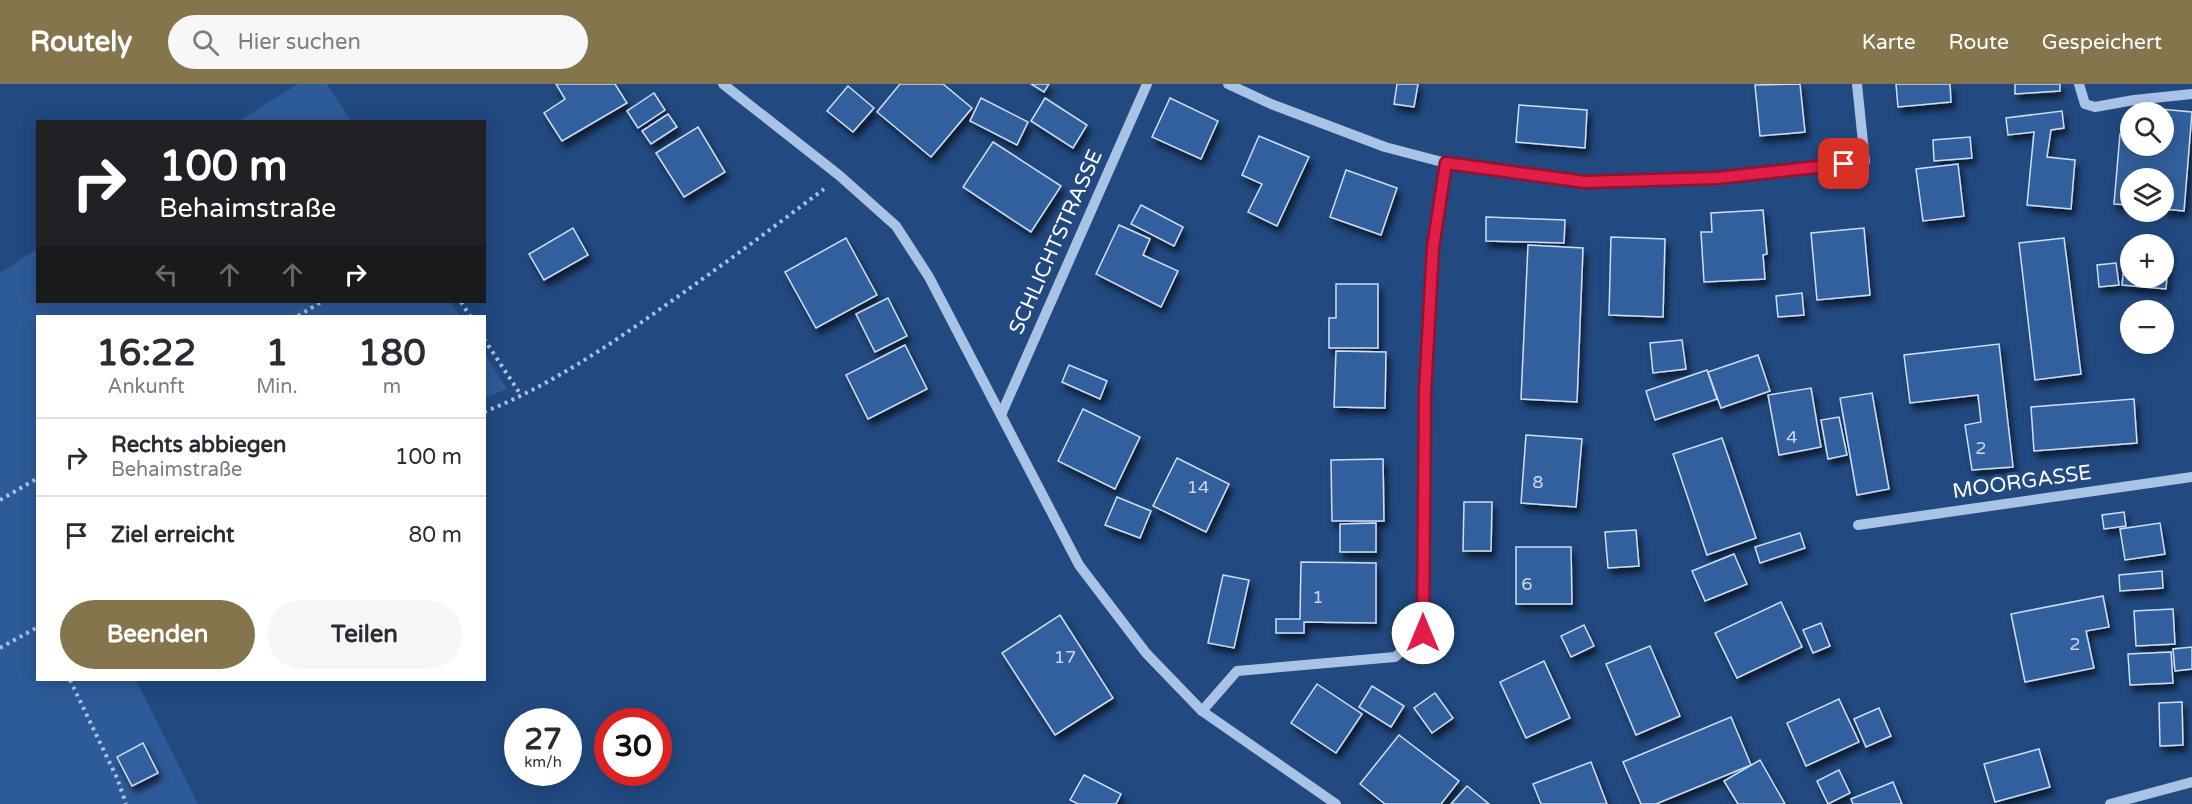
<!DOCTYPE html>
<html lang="de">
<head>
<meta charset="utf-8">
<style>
	body { margin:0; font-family:"Varela Round",sans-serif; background:#f7f7f7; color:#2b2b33; height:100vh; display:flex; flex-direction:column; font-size:22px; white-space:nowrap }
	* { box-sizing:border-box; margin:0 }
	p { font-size:20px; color:#7c7c81 }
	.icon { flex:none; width:33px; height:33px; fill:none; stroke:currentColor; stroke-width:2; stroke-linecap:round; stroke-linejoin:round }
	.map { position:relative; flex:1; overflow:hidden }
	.details { position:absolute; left:36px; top:231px; width:450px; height:366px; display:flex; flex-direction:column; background:#fff; border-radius:0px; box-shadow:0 3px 15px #0003 }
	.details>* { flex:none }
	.banner { position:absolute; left:36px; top:36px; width:450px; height:183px; border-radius:0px; box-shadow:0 3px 15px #0003; background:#202124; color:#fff; overflow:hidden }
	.buttons { position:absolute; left:2120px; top:18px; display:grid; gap:12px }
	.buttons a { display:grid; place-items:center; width:54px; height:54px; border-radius:50%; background:#fff; box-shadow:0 3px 15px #0003; font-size:30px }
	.speed { position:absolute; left:504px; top:624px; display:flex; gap:12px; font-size:30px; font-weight:700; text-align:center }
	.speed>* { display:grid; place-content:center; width:78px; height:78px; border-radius:50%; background:#fff; box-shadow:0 3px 15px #0003; line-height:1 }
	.speed small { font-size:15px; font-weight:400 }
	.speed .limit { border:9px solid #d22; background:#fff; color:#111 }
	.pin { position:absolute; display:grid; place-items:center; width:51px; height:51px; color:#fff; margin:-26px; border-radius:12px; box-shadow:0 3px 9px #0006 }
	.me { position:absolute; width:66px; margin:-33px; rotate:0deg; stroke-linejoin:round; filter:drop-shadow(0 0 4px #0008) }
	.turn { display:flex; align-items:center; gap:21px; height:126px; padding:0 24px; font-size:27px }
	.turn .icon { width:78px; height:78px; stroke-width:2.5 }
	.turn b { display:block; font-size:42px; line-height:51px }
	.lanes { display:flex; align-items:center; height:57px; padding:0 24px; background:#0003; justify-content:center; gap:30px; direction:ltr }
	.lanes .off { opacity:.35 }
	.eta { display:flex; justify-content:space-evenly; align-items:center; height:102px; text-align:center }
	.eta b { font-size:36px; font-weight:700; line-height:42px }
	.primary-button { display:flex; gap:12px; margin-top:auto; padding:12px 24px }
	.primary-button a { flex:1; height:69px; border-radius:36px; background:#85754c; color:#fff; font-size:24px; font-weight:700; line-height:69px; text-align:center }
	.primary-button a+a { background:#f7f7f7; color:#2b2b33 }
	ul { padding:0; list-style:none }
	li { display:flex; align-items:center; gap:18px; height:78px; padding:0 24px; border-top:2px solid #e1e1e2 }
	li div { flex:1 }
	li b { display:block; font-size:22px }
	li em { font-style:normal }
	header { display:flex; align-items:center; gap:36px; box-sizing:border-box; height:84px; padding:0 30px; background:#85754c; color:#fff }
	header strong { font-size:28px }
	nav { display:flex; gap:33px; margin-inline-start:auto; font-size:21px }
	.search { width:420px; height:54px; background:#f7f7f7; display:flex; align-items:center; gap:15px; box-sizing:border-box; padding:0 21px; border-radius:33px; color:#7c7c81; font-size:22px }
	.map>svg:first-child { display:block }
	.green { fill:#2d5a98 }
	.building { fill:#325f9d; stroke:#ccdef5; stroke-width:1.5; filter:url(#shadow) }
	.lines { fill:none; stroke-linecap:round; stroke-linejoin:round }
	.path { stroke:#a9c3e7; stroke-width:4; stroke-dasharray:3 4.5; stroke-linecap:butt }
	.minor { stroke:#a9c3e7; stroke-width:10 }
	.route-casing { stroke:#92132f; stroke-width:15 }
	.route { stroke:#e11d48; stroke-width:10 }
	.labels { text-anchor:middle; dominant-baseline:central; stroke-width:6; stroke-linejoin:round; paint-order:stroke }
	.number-label { font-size:18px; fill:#ccd7e6 }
	.street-label { font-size:21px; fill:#fff; stroke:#224980 }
</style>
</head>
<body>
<header>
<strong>Routely</strong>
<div class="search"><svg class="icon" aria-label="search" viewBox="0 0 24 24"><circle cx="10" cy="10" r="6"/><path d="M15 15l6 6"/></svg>Hier suchen</div>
<nav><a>Karte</a><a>Route</a><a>Gespeichert</a></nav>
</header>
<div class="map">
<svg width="2192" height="720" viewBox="0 0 2192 720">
	<defs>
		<filter id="shadow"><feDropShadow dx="3.5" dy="6" stdDeviation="3" flood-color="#0009"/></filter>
	</defs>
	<rect width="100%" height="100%" fill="#224980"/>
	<g class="green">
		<polygon points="298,0 327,0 351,37 239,37"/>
		<polygon points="37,165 38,218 451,218 460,232 38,232 38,596 136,596 198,720 0,720 0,189"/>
		<polygon points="485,270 507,305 485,314 484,314"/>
	</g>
	<g class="building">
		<polygon points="556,0 615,0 627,19 562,57 544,29 565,15"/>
		<polygon points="900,0 943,0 972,24 931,73 877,28"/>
		<polygon points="1031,0 1049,0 1044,8"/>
		<polygon points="1397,0 1418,0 1414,23 1394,20"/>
		<polygon points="1800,0 1805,48 1760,52 1755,1"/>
		<polygon points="1896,0 1950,0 1951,18 1898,23"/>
		<polygon points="2015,0 2060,0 2060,7 2015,10"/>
		<polygon points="848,2 874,24 853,48 827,27"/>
		<polygon points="654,9 665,26 638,44 627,27"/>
		<polygon points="981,14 1028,38 1017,61 970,37"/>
		<polygon points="1045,14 1087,41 1073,64 1031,37"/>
		<polygon points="1170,14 1218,37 1201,75 1152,53"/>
		<polygon points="1519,21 1587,26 1585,64 1516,58"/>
		<polygon points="2160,25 2192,28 2184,127 2163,125 2163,94 2130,94 2130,121 2114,120 2120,50 2130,51 2130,62 2163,62 2163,28 2160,28"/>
		<polygon points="2062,27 2064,44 2051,46 2047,73 2075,76 2071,125 2027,121 2034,48 2008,51 2006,34"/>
		<polygon points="668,30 677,43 651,60 642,47"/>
		<polygon points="698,43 725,88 684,113 656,69"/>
		<polygon points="1259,52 1309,73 1277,142 1248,128 1262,100 1242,91"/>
		<polygon points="1970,53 1972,74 1934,77 1933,56"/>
		<polygon points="993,58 1061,102 1031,148 963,103"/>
		<polygon points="1958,80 1964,132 1923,137 1916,85"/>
		<polygon points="1346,86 1397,104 1381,151 1330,133"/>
		<polygon points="1141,121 1183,143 1174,162 1131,140"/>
		<polygon points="1763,126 1767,170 1763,171 1765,195 1704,198 1701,148 1712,148 1711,129"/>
		<polygon points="1486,133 1565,136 1564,159 1486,157"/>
		<polygon points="1119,141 1150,155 1143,171 1178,187 1161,223 1096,190"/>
		<polygon points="573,144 588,171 544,196 529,170"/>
		<polygon points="1864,144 1870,211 1817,216 1811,149"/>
		<polygon points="1611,153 1665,155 1663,233 1609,231"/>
		<polygon points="846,154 877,211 816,244 785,188"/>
		<polygon points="2064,154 2081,290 2035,296 2019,159"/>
		<polygon points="1528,161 1583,164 1577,318 1521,315"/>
		<polygon points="2126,163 2130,163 2130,194 2163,194 2163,166 2169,167 2166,205 2122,201"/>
		<polygon points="2116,179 2119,201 2099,203 2097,181"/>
		<polygon points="1336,200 1378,200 1378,264 1329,264 1329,234 1336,234"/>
		<polygon points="1802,209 1804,231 1778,233 1776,212"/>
		<polygon points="888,214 907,252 875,268 856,230"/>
		<polygon points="1682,256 1686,285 1653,289 1650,259"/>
		<polygon points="1999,260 2013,383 1972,386 1965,341 1981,338 1978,311 1910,319 1904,271"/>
		<polygon points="905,261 927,305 868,335 846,291"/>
		<polygon points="1336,267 1386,268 1385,324 1334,323"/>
		<polygon points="1758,271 1770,307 1721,324 1708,288"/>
		<polygon points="1069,281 1107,297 1100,315 1062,298"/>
		<polygon points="1707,286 1717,315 1655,336 1646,307"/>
		<polygon points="1811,304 1821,363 1779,371 1768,311"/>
		<polygon points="1872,309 1889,405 1857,411 1840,314"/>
		<polygon points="2134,315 2137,359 2034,367 2031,323"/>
		<polygon points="1083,325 1140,353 1115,405 1058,377"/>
		<polygon points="1839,333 1847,371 1828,375 1821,336"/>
		<polygon points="1526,351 1582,355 1576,423 1521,419"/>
		<polygon points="1722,354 1756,454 1707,471 1673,370"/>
		<polygon points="1177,374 1229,400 1206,448 1153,422"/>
		<polygon points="1383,375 1384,437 1332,437 1331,376"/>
		<polygon points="1117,413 1151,427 1140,454 1105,441"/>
		<polygon points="1464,418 1492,418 1491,467 1463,467"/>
		<polygon points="2124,428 2126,442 2104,445 2102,431"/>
		<polygon points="1376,439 1376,468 1340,468 1340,440"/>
		<polygon points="2160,439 2165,470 2125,476 2120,445"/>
		<polygon points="1636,446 1639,482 1608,484 1605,448"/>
		<polygon points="1800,449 1805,464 1760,479 1755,463"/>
		<polygon points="1516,463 1571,463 1572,520 1516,520"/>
		<polygon points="1734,470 1747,500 1705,517 1692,487"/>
		<polygon points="1301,478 1376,479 1376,539 1304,538 1304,549 1276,549 1276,535 1300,535"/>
		<polygon points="2162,487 2163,504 2120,507 2119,491"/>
		<polygon points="1223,491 1249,496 1234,564 1208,559"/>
		<polygon points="2103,512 2109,543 2086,547 2094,584 2025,598 2011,530"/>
		<polygon points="1781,518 1802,563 1737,594 1715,549"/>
		<polygon points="2173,525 2175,560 2136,562 2134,527"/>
		<polygon points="1060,531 1113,614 1055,651 1002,569"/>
		<polygon points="1821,539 1830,562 1813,569 1803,546"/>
		<polygon points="1584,541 1594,562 1571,573 1561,552"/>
		<polygon points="1650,562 1680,632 1636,651 1606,580"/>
		<polygon points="2192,563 2192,585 2175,587 2173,565"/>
		<polygon points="2171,568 2173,599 2130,601 2128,570"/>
		<polygon points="1544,577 1570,634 1526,654 1500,598"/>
		<polygon points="1317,600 1362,630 1336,669 1291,639"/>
		<polygon points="1372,602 1404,622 1391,643 1359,623"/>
		<polygon points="1435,609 1453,634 1432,649 1414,624"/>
		<polygon points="1839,615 1859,658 1806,682 1787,639"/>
		<polygon points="2182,618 2183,661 2160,662 2159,619"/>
		<polygon points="1879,624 1891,652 1866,663 1854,635"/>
		<polygon points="1731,633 1751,681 1656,720 1641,720 1623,678"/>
		<polygon points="1399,651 1459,697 1441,720 1385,720 1360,700"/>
		<polygon points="143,659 158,689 132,702 117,673"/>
		<polygon points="2039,665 2050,703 1995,718 1984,680"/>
		<polygon points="1760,676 1785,720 1738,720 1724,697"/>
		<polygon points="1591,678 1607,720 1541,720 1533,700"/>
		<polygon points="1839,686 1850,709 1828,720 1817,697"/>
		<polygon points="1084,691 1121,710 1116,720 1078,720 1070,716"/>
		<polygon points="1893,698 1902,720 1853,720 1851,715"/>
		<polygon points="1467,702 1489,720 1451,720"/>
	</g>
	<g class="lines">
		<g class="path">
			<polyline points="461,218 470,232"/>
			<polyline points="298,232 321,218"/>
			<polyline points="484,255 521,311"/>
			<path d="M484,328c68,-27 130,-70 189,-112 51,-36 101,-73 151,-111"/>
			<polyline points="0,416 38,394"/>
			<polyline points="0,564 38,543"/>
			<polyline points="70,596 117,694 126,720"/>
		</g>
		<g class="minor">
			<polyline points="723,0 840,92 896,142 929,193 1079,481 1146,569 1202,627 1336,720"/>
			<polyline points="1228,0 1271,20 1385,63 1446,79 1585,98 1717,94 1865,78 1857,0"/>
			<polyline points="2079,0 2085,20 2095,23 2134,16 2192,10"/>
			<polyline points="1001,331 1147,0"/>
			<polyline points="1858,441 2192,393"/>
			<polyline points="1202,627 1237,587 1395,573 1423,549 1425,308 1433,163 1446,79"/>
			<polyline points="2110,720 2192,698"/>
		</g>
	</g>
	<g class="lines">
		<g class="route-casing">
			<polyline id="route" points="1423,549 1425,308 1433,163 1446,79 1585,98 1717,94 1844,80"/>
		</g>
		<use href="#route" class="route"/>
	</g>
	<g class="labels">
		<g class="number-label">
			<text x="1792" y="353">4</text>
			<text x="1981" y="364">2</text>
			<text x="1538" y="398">8</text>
			<text x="1198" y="403">14</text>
			<text x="1527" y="500">6</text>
			<text x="1318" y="513">1</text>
			<text x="2075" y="560">2</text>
			<text x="1065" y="573">17</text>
		</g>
		<g class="street-label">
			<text transform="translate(1056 158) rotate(-66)">SCHLICHTSTRASSE</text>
			<text transform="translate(2022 398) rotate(-8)">MOORGASSE</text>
		</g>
	</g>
</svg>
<div class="buttons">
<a><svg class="icon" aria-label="search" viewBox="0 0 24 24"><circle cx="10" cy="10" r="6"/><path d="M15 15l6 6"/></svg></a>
<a><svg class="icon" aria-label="layers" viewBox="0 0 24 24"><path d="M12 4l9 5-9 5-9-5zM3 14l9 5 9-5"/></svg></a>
<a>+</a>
<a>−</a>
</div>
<div class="speed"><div>27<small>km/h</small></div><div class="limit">30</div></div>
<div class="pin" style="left:1844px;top:80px;background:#d93025"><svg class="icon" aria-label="arrive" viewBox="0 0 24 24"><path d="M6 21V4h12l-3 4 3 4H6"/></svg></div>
<svg class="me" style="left:1423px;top:549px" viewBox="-20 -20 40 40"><circle r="19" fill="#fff"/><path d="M0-13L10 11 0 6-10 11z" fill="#e11d48"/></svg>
<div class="banner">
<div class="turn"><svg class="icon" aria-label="right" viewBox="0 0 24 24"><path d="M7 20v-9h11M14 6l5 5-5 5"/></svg><div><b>100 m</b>Behaimstraße</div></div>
<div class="lanes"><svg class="icon off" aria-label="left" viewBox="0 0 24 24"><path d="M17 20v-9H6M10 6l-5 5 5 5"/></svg><svg class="icon off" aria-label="ahead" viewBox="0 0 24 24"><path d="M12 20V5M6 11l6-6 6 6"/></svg><svg class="icon off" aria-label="ahead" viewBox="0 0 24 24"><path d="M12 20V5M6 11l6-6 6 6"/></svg><svg class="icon" aria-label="right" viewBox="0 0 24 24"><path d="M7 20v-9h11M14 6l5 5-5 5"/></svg></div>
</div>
<section class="details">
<div class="eta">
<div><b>16:22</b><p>Ankunft</p></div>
<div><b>1</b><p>Min.</p></div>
<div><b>180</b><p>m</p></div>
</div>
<ul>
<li><svg class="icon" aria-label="right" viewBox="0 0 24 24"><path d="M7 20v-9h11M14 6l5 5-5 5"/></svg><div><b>Rechts abbiegen</b><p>Behaimstraße</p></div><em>100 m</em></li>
<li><svg class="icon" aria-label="arrive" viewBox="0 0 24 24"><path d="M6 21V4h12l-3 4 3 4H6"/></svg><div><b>Ziel erreicht</b></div><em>80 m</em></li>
</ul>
<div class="primary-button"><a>Beenden</a><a>Teilen</a></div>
</section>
</div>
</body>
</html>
